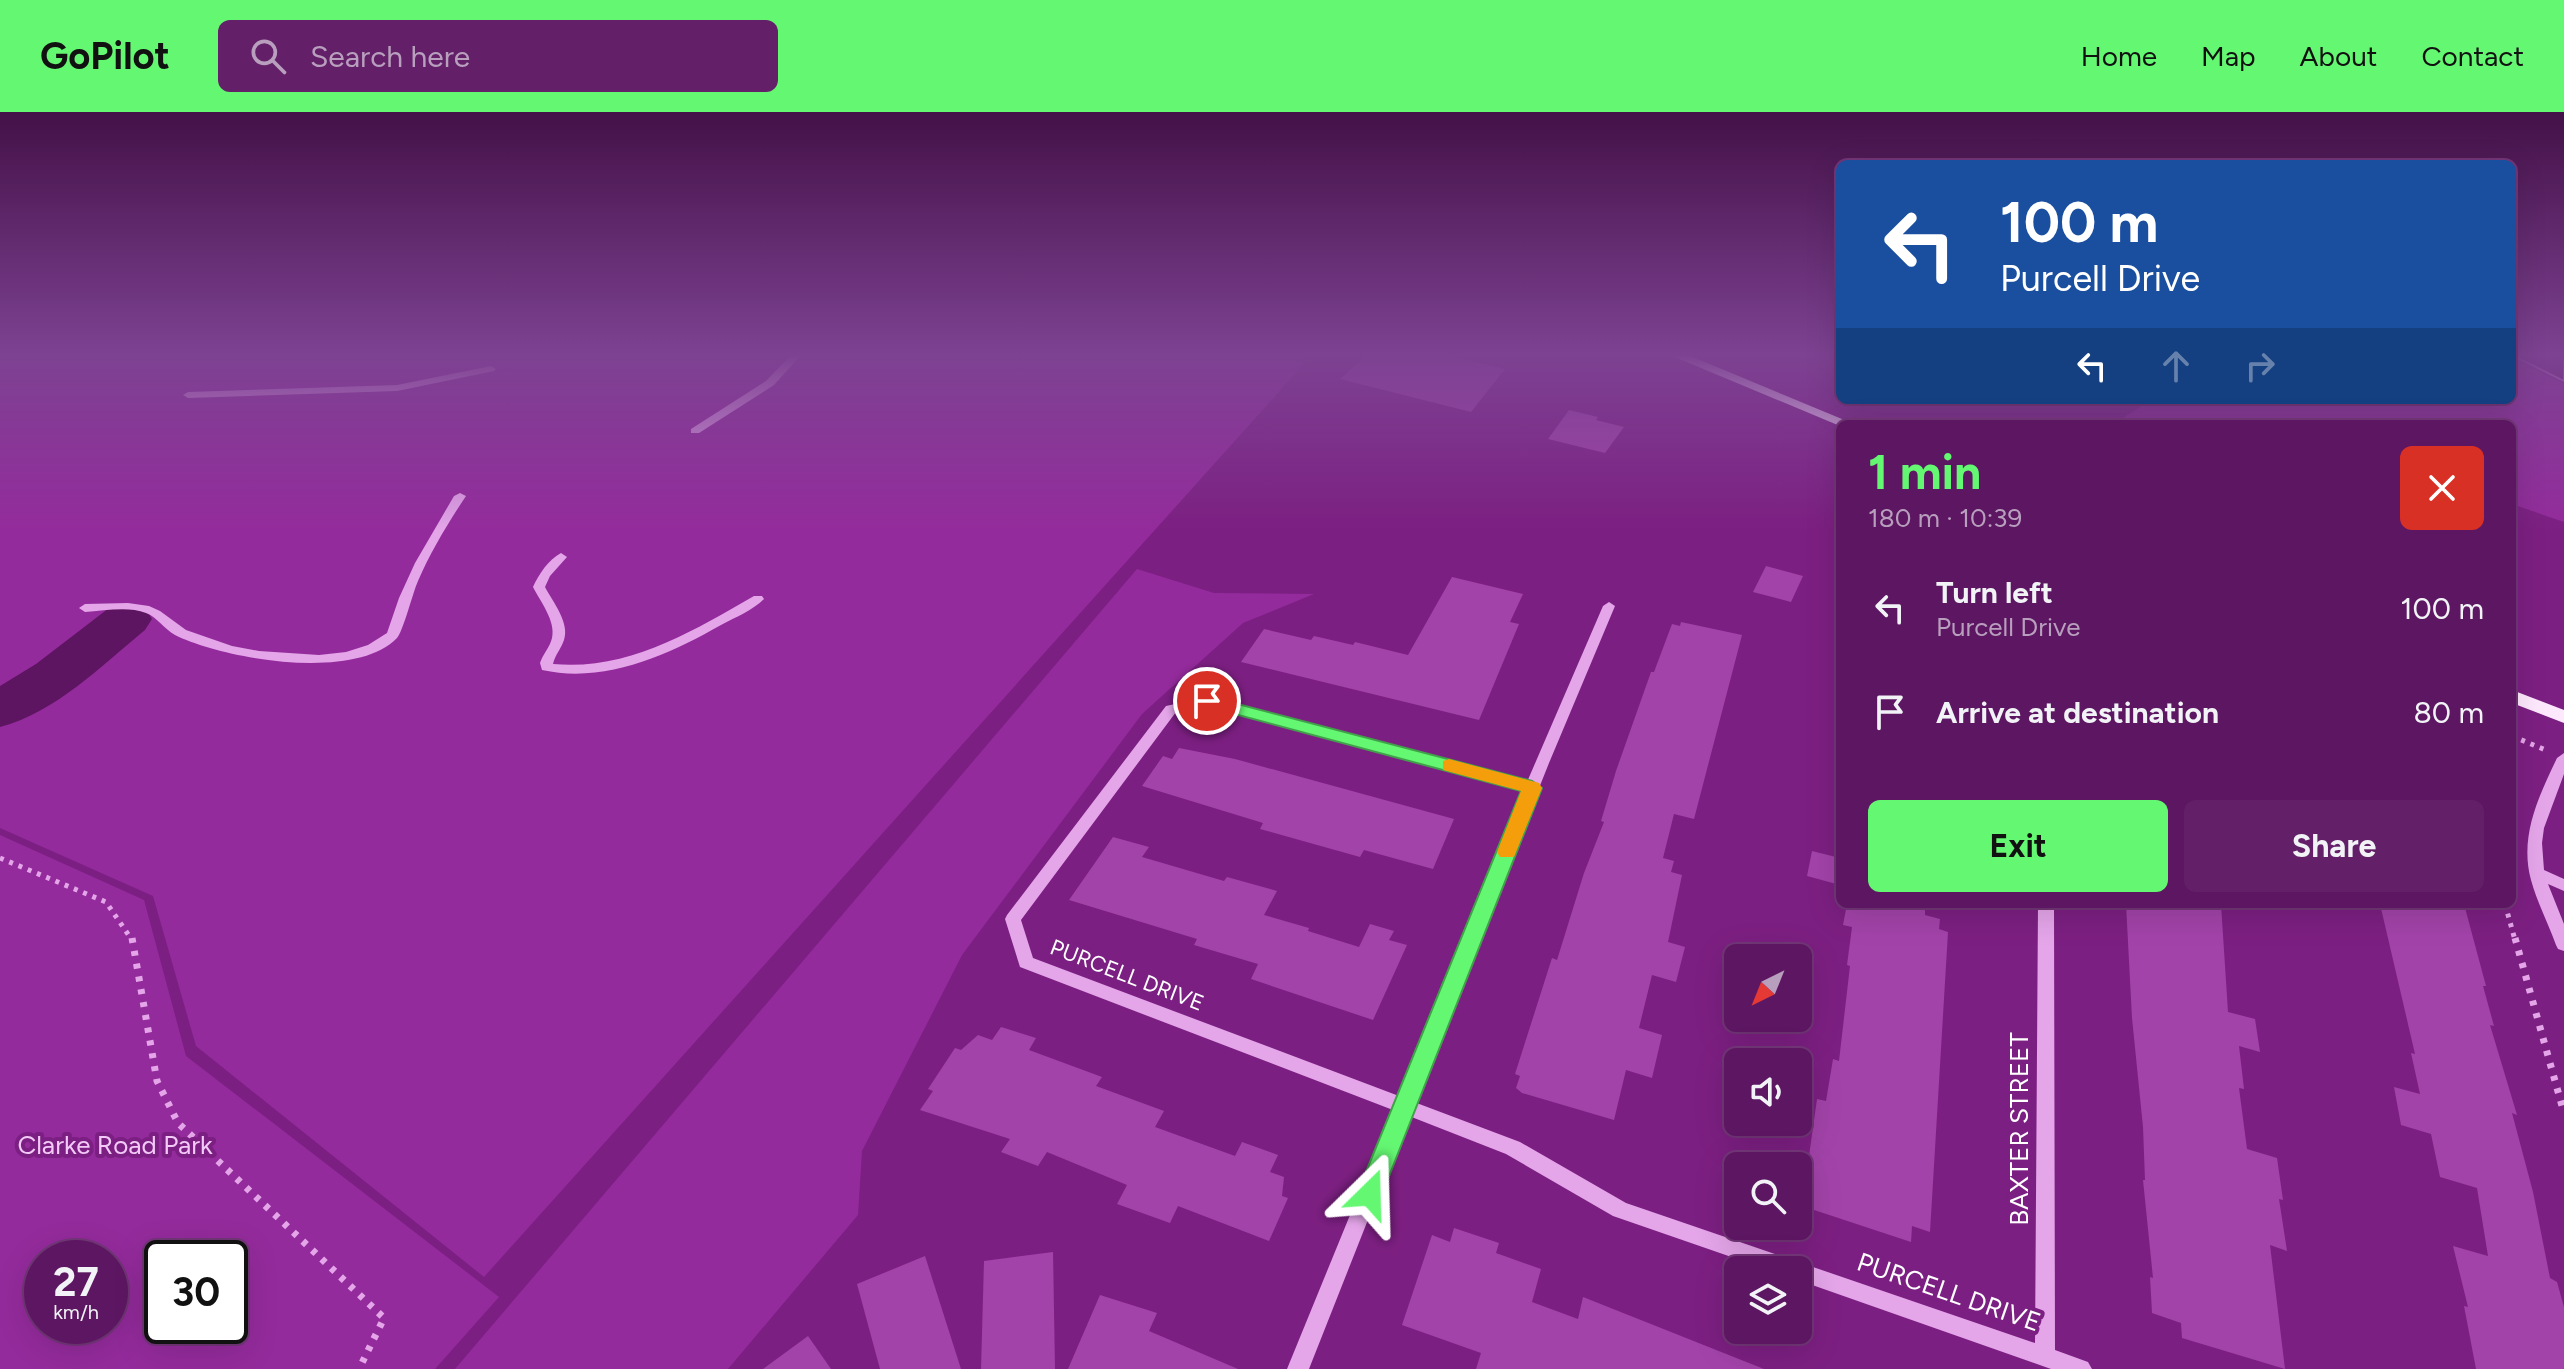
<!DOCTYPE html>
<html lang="en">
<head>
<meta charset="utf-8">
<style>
	body { margin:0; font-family:Figtree,sans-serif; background:#632068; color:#f1f3f6; height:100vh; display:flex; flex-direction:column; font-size:30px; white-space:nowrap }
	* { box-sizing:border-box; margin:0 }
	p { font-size:26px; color:#b99fbe }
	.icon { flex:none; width:44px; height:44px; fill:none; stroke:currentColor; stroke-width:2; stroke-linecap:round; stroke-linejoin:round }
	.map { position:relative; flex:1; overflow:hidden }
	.panel { position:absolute; left:1836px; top:308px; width:680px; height:488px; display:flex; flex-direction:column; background:#5d1762; border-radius:12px; box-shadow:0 8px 32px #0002,0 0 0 2px #723677 }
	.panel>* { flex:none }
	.banner { position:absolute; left:1836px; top:48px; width:680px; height:244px; border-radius:12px; box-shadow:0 8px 32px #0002,0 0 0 2px #723677; background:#1a4fa0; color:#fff; overflow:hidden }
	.needle { width:52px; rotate:223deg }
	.fabs { position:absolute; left:1724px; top:832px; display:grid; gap:16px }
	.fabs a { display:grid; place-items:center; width:88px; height:88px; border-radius:12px; background:#5d1762; box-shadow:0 8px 32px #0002,0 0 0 2px #723677; font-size:40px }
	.speed { position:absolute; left:24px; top:1128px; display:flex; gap:16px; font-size:40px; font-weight:700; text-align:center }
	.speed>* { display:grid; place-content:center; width:104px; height:104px; border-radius:50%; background:#5d1762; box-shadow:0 8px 32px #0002,0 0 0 2px #723677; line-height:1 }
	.speed small { font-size:20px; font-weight:400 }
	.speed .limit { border:4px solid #111; border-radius:12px; background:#fff; color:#111 }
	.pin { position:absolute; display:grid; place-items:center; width:68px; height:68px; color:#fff; margin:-34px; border:4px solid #fff; border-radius:50%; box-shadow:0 2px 8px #0007 }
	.me { position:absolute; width:88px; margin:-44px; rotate:22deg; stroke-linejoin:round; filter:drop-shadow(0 0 6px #0008) }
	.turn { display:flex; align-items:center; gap:28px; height:168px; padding:0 32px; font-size:36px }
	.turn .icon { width:104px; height:104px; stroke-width:2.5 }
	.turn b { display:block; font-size:56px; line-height:68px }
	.lanes { display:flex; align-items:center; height:76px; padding:0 32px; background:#0003; justify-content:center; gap:40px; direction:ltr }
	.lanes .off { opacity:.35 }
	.round { display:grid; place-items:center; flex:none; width:84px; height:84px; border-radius:12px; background:#632068 }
	.headline { display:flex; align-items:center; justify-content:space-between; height:136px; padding:0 32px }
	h1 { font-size:48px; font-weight:700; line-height:60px; color:#64f772 }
	.primary-button { display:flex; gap:16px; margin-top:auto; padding:16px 32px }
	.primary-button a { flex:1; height:92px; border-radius:12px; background:#64f772; color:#111; font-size:32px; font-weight:700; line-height:92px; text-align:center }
	.primary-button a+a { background:#632068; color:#f1f3f6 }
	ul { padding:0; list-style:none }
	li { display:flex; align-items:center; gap:24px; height:104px; padding:0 32px }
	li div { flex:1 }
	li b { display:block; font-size:30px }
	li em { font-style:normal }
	header { display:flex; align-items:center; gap:48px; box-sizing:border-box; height:112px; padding:0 40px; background:#64f772; color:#111 }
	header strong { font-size:38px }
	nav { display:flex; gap:44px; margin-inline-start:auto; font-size:28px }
	.search { width:560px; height:72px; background:#632068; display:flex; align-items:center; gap:20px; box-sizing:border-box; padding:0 28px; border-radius:12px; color:#b99fbe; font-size:30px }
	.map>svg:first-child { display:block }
	.green { fill:#942b9c; fill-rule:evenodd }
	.water { fill:#5d1561; stroke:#e398ea; stroke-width:2 }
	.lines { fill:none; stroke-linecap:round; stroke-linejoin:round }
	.river { fill:#5d1561; fill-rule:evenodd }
	.building { fill:#a243a9 }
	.path-far1 { stroke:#e4a5e9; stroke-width:5; stroke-dasharray:4 6; stroke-linecap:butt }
	.path { stroke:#e4a5e9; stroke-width:7; stroke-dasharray:5 8; stroke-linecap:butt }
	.minor { fill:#e4a5e9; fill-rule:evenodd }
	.major { fill:#fee8fe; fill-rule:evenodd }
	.route { fill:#64f772; stroke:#41a14a; stroke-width:2 }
	.slow { fill:#f59e0b }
	.labels { text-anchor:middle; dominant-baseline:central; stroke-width:8; stroke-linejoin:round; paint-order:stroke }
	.street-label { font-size:22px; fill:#fff; stroke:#7c1f82 }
	.near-street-label { font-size:26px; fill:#fff; stroke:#7c1f82 }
	.near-park-label { font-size:26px; fill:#f3c9f7; stroke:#7c1f82 }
</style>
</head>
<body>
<header>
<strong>GoPilot</strong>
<div class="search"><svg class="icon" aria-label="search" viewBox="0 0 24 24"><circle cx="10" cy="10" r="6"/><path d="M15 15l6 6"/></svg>Search here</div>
<nav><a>Home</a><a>Map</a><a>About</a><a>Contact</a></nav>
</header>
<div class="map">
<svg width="2564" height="1257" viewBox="0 0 2564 1257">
	<rect width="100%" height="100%" fill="#7c1f82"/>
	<g class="green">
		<polygon points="0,243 1312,243 484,1165 196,934 153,784 0,716"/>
		<polygon points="2512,247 2564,272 2564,410 2512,392 2512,312 2114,312 2150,288 2512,288"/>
		<polygon points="1137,457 1214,481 1314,482 1243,511 1142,602 962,843 862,1039 858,1103 728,1257 455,1257"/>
		<path d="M0,723l144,65 42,156 313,241 -64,72h-435zM42,1146h68v68h-68zM162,1146h68v68h-68z"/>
	</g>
	<polygon class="water" points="2512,243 2564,243 2564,269"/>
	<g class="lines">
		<path class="river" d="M127,492l18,4 7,11 -7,11c-43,35 -90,83 -145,97v-41l36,-22 73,-56z"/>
	</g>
	<g class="building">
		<polygon points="1367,243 1446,243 1505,257 1471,300 1340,267"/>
		<polygon points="1569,298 1598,305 1596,308 1624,315 1605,341 1548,327"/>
		<polygon points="1766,454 1803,464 1791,490 1753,480"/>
		<polygon points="1452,465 1523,482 1510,510 1519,512 1479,608 1241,550 1264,517 1311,528 1314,524 1353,533 1355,530 1408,543"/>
		<polygon points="1681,510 1742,523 1694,707 1674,702 1663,746 1674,749 1671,760 1682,763 1668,830 1685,835 1676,870 1652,863 1639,916 1662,923 1652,966 1626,958 1614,1008 1522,981 1516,976 1520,964 1515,962 1552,846 1557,848 1584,761 1604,710 1601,709 1616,659 1651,560 1654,560 1672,512 1680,514"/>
		<polygon points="1179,636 1235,647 1454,707 1433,757 1364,738 1360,745 1260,717 1263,711 1142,674 1163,644 1172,647"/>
		<polygon points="1113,725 1149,735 1142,745 1224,769 1227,765 1277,779 1264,803 1309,816 1308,819 1359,835 1370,812 1394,819 1389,828 1407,833 1373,908 1251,867 1258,852 1194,833 1197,827 1069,788"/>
		<polygon points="1812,739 1840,746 1840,773 1807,764"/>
		<polygon points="1847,792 1925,792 1925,803 1940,807 1939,817 1948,820 1930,1120 1912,1114 1911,1130 1802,1094 1817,987 1826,989 1833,947 1839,949 1850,854 1847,853 1852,815 1843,813"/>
		<polygon points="2126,792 2221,792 2228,900 2255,907 2260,940 2239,934 2244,977 2239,976 2247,1037 2277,1046 2283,1088 2279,1087 2287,1139 2270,1133 2285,1257 2182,1226 2181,1211 2152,1201 2150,1165 2153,1166 2143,1068 2145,1068 2143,1015 2132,906"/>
		<polygon points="2380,792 2464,792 2486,874 2483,874 2494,914 2490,913 2517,1003 2512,1001 2533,1080 2550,1166 2557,1170 2564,1195 2564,1257 2476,1257 2464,1194 2468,1195 2453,1134 2488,1144 2477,1076 2440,1065 2431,1022 2401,1013 2394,975 2420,982 2411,941 2415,942"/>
		<polygon points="1001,915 1036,926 1029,938 1102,965 1096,974 1164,999 1155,1015 1235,1044 1242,1030 1278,1043 1270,1060 1284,1065 1282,1084 1288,1086 1269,1129 1178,1094 1170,1111 1117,1092 1127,1073 1047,1040 1038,1054 1001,1040 1010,1027 920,998 933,979 928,977 955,936 961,938 978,923 992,928"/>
		<polygon points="1454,1116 1499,1131 1496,1141 1541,1157 1532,1190 1578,1207 1583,1185 1764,1257 1476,1257 1481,1241 1402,1213 1432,1123 1450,1130"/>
		<polygon points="1053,1140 1055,1257 981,1257 984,1149"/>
		<polygon points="925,1144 961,1257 880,1257 857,1172"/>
		<polygon points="1100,1183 1157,1201 1149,1219 1238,1257 1068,1257"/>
		<polygon points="808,1224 831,1257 763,1257"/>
	</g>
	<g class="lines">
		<g class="path-far1">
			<polyline points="2512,624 2548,639"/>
			<polyline points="0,746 106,790 132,828"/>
			<polyline points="2505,792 2515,828"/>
		</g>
		<g class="path">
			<polyline points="132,826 157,969 178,1011 384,1206 359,1257"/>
			<polyline points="2515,826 2564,1001"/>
		</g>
		<g class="minor">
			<polygon points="791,243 801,243 774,273 699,321 691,321 691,317 766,269"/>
			<polygon points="491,254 496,257 494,259 397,279 188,286 183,283 188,280 397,273"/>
			<path d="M460,381l6,3c-18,27 -35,55 -48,85 -5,11 -15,51 -21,57 -42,44 -174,21 -222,-3 -11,-6 -18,-18 -29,-22 -18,-7 -42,-2 -61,-1l-6,-4 6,-4 43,-1 21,3 11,5 26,19 46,16 27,5 60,4 27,-3 22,-7 19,-12 12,-35 16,-35 39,-67z"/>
			<path d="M561,441l6,4 -17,19 -5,11c8,15 25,36 19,53 -3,9 -9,15 -11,24 75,7 138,-32 201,-68h8l2,3c-11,11 -28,18 -43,26 -53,30 -116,59 -179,45l-2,-7c3,-9 10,-16 12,-25 4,-17 -12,-37 -19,-51 6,-13 15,-27 28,-34z"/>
			<path d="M1609,490l6,4 -66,157 -135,339 106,40 106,61 409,140 3,-439h16l1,446 33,12 4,7h-41l-253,-89v-10h-29l-156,-54 -107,-62 -97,-38 -100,253h-22l106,-259 -373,-143 -15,-48 2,-4 159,-209 41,-9 320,85 76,-176zM1207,593l317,86 -125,305 -366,-138 -12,-38 155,-208z"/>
			<path d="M2564,641v21l-20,54 -2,15 2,27 20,9v12l-16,-7 16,40v27l-6,-2 -2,-4c-8,-22 -19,-43 -25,-65 -12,-44 8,-84 26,-122z"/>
		</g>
		<g class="major">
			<polygon points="1670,243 1688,243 1854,312 1840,314"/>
			<polygon points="2512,578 2564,598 2564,611 2512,591"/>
		</g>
	</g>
	<linearGradient id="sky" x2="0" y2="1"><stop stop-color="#441148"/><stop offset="0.58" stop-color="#7d4292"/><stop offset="1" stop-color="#7d4292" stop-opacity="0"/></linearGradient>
	<rect width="2564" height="419" fill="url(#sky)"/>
	<polygon class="route" points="1207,584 1532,669 1542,676 1382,1082 1379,1090 1370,1093 1361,1090 1357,1082 1521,679 1201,593 1198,589"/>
	<polygon class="slow" points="1449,647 1539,671 1542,676 1514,745 1500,745 1497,740 1521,679 1443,658 1443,649"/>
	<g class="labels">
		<g class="street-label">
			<text transform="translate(1127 863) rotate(21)">PURCELL DRIVE</text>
		</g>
		<g class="near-street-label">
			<text transform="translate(2019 1017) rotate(-90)">BAXTER STREET</text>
			<text transform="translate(1949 1180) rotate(19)">PURCELL DRIVE</text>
		</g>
		<g class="near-park-label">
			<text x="115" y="1033">Clarke Road Park</text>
		</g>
	</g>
</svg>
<div class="fabs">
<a><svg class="needle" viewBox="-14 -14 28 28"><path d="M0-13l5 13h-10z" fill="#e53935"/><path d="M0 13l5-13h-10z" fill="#b99fbe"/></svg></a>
<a><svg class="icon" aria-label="sound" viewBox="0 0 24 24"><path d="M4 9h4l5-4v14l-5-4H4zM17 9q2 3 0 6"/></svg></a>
<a><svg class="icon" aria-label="search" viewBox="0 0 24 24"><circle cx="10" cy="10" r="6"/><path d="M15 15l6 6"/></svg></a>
<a><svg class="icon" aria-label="layers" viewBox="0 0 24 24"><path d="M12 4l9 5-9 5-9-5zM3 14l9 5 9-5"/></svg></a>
</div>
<div class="speed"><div>27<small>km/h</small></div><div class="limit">30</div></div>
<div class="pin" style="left:1207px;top:589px;background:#d93025"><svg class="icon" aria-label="arrive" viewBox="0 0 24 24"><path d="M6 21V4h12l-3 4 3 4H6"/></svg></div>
<svg class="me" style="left:1370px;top:1082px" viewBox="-20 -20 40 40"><path d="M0-17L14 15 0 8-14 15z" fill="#64f772" stroke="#fff" stroke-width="4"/></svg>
<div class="banner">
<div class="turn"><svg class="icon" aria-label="left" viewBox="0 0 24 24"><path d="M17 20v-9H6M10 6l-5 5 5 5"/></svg><div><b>100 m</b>Purcell Drive</div></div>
<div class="lanes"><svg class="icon" aria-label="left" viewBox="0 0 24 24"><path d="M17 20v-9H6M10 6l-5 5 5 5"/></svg><svg class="icon off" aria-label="ahead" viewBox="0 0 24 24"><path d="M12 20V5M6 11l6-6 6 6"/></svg><svg class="icon off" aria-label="right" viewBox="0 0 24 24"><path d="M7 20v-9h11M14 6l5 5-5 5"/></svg></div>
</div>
<section class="panel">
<div class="headline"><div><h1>1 min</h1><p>180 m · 10:39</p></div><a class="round" style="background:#d93025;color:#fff"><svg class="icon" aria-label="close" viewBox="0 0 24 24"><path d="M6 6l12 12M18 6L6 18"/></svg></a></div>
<ul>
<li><svg class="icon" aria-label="left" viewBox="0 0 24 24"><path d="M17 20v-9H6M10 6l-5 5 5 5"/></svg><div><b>Turn left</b><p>Purcell Drive</p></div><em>100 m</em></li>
<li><svg class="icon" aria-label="arrive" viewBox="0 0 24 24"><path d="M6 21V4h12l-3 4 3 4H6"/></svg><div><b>Arrive at destination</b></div><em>80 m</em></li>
</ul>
<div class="primary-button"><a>Exit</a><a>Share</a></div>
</section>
</div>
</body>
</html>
